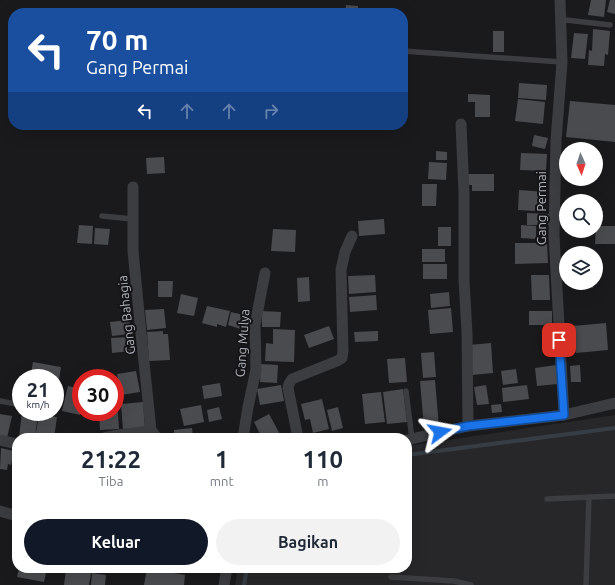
<!DOCTYPE html>
<html lang="id">
<head>
<meta charset="utf-8">
<style>
	body { margin:0; font-family:Ubuntu,sans-serif; background:#f2f2f3; color:#1f2937; height:100vh; display:flex; flex-direction:column; font-size:15px; white-space:nowrap }
	* { box-sizing:border-box; margin:0 }
	p { font-size:13px; color:#747a83 }
	.icon { flex:none; width:22px; height:22px; fill:none; stroke:currentColor; stroke-width:2; stroke-linecap:round; stroke-linejoin:round }
	.map { position:relative; flex:1; overflow:hidden }
	.sheet { position:absolute; left:12px; top:433px; width:400px; height:140px; display:flex; flex-direction:column; background:#fff; border-radius:16px; box-shadow:0 4px 16px #0002 }
	.sheet>* { flex:none }
	.guide { position:absolute; left:8px; top:8px; width:400px; height:122px; border-radius:16px; box-shadow:0 4px 16px #0002; background:#1a4fa0; color:#fff; overflow:hidden }
	.needle { width:26px; rotate:177deg }
	.buttons { position:absolute; left:559px; top:142px; display:grid; gap:8px }
	.buttons a { display:grid; place-items:center; width:44px; height:44px; border-radius:50%; background:#fff; box-shadow:0 4px 16px #0002; font-size:20px }
	.speed { position:absolute; left:12px; top:369px; display:flex; gap:8px; font-size:20px; font-weight:700; text-align:center }
	.speed>* { display:grid; place-content:center; width:52px; height:52px; border-radius:50%; background:#fff; box-shadow:0 4px 16px #0002; line-height:1 }
	.speed small { font-size:10px; font-weight:400 }
	.speed .limit { border:6px solid #d22; background:#fff; color:#111 }
	.pin { position:absolute; display:grid; place-items:center; width:34px; height:34px; color:#fff; margin:-17px; border-radius:8px; box-shadow:0 2px 6px #0006 }
	.me { position:absolute; width:44px; margin:-22px; rotate:77deg; stroke-linejoin:round; filter:drop-shadow(0 0 3px #0008) }
	.turn { display:flex; align-items:center; gap:14px; height:84px; padding:0 12px; font-size:18px }
	.turn .icon { width:52px; height:52px; stroke-width:2.5 }
	.turn b { display:block; font-size:28px; line-height:34px }
	.lanes { display:flex; align-items:center; height:38px; padding:0 12px; background:#0003; justify-content:center; gap:20px; direction:ltr }
	.lanes .off { opacity:.35 }
	.eta { display:flex; justify-content:space-evenly; align-items:center; height:68px; text-align:center }
	.eta b { font-size:24px; font-weight:600; line-height:28px }
	.action { display:flex; gap:8px; margin-top:auto; padding:8px 12px }
	.action a { flex:1; height:46px; border-radius:24px; background:#111827; color:#fff; font-size:16px; font-weight:600; line-height:46px; text-align:center }
	.action a+a { background:#f2f2f3; color:#1f2937 }
	.map>svg:first-child { display:block }
	.built { fill:#272629 }
	.lines { fill:none; stroke-linecap:round; stroke-linejoin:round }
	.stream { stroke:#363d44; stroke-width:4 }
	.building { fill:#4a4b4e }
	.lane { stroke:#3c3d41; stroke-width:5.5 }
	.street { stroke:#3c3d41; stroke-width:11 }
	.route-casing { stroke:#114b97; stroke-width:10 }
	.route { stroke:#1a73e8; stroke-width:7 }
	.labels { text-anchor:middle; dominant-baseline:central; stroke-width:4; stroke-linejoin:round; paint-order:stroke }
	.street-label { font-size:13px; fill:#aeb2ba; stroke:#151517 }
</style>
</head>
<body>
<div class="map">
<svg width="615" height="585" viewBox="0 0 615 585">
	<rect width="100%" height="100%" fill="#1a1a1c"/>
	<polygon class="built" points="615,415 615,585 235,585 238,568 407,568 407,446"/>
	<g class="lines">
		<g class="stream">
			<polyline points="407,455 615,428"/>
			<polyline points="244,585 247,568"/>
		</g>
	</g>
	<g class="building">
		<polygon points="591,0 606,0 604,17 588,15"/>
		<polygon points="610,0 615,0 615,14 607,12"/>
		<polygon points="346,5 358,6 358,13 345,13"/>
		<polygon points="593,29 610,31 608,55 605,54 604,66 588,65 589,50 592,51"/>
		<rect x="493" y="31" width="11" height="21"/>
		<polygon points="574,33 588,34 585,59 571,58"/>
		<polygon points="519,83 547,85 546,100 518,98"/>
		<polygon points="468,94 490,95 490,117 475,117 475,102 468,102"/>
		<polygon points="518,99 545,102 543,124 515,121"/>
		<polygon points="570,101 615,105 615,142 566,137"/>
		<polygon points="534,135 548,138 545,149 532,146"/>
		<polygon points="436,151 447,152 447,160 436,160"/>
		<polygon points="521,153 547,154 546,171 520,170"/>
		<polygon points="164,157 165,173 147,174 146,158"/>
		<polygon points="429,162 447,163 446,180 428,179"/>
		<polygon points="468,174 494,174 494,191 472,191 472,185 468,185"/>
		<polygon points="422,184 437,184 436,206 422,206"/>
		<polygon points="519,190 546,192 545,205 535,205 535,211 518,210"/>
		<polygon points="527,213 550,214 550,225 527,225"/>
		<polygon points="384,219 385,234 359,236 358,221"/>
		<polygon points="79,225 93,226 92,244 77,243"/>
		<polygon points="521,225 536,226 536,239 521,238"/>
		<polygon points="596,226 615,226 615,244 595,244"/>
		<rect x="438" y="227" width="13" height="19"/>
		<polygon points="95,228 110,229 108,245 94,244"/>
		<polygon points="273,229 296,230 295,252 271,251"/>
		<polygon points="515,243 547,243 548,263 515,264"/>
		<rect x="422" y="249" width="23" height="13"/>
		<rect x="423" y="264" width="24" height="15"/>
		<polygon points="375,275 376,292 349,294 348,276"/>
		<polygon points="531,275 549,275 550,300 532,300"/>
		<polygon points="309,277 310,301 298,302 297,278"/>
		<polygon points="158,281 173,281 172,297 158,297"/>
		<rect x="577" y="283" width="16" height="5"/>
		<polygon points="449,292 450,306 431,308 430,294"/>
		<polygon points="181,294 198,298 194,316 177,313"/>
		<polygon points="376,295 377,310 350,312 349,297"/>
		<polygon points="207,306 230,311 226,327 217,324 217,327 202,323"/>
		<polygon points="451,308 453,332 430,334 428,310"/>
		<polygon points="164,309 166,328 147,330 145,310"/>
		<polygon points="262,311 281,312 280,327 262,327"/>
		<rect x="529" y="311" width="23" height="14"/>
		<polygon points="231,312 248,316 244,330 228,325"/>
		<polygon points="129,320 130,334 112,336 110,322"/>
		<polygon points="606,323 608,350 576,353 573,326"/>
		<polygon points="329,326 334,339 309,348 304,335"/>
		<polygon points="273,329 295,330 294,362 265,361 266,343 273,344"/>
		<polygon points="163,331 163,334 168,334 170,360 149,361 147,332"/>
		<polygon points="378,331 378,341 355,342 354,332"/>
		<polygon points="131,337 132,351 112,353 111,338"/>
		<polygon points="491,343 493,373 472,375 469,345"/>
		<polygon points="434,352 436,377 423,378 421,353"/>
		<polygon points="405,358 407,382 389,383 387,359"/>
		<polygon points="33,362 61,367 59,380 55,379 55,378 30,378"/>
		<polygon points="261,364 278,365 277,383 260,382"/>
		<polygon points="556,365 558,384 537,386 535,368"/>
		<polygon points="580,365 581,382 571,382 570,366"/>
		<polygon points="516,369 518,383 503,385 501,371"/>
		<polygon points="136,371 140,392 121,395 117,374"/>
		<polygon points="435,380 439,427 424,428 420,381"/>
		<polygon points="220,383 222,396 204,399 202,386"/>
		<polygon points="281,385 284,401 260,405 257,389"/>
		<polygon points="486,385 489,404 477,405 474,387"/>
		<polygon points="527,385 529,399 503,402 502,388"/>
		<polygon points="68,386 81,389 81,409 80,415 62,411"/>
		<polygon points="403,389 407,422 387,424 383,392"/>
		<polygon points="381,392 385,422 365,424 362,394"/>
		<polygon points="115,398 117,398 119,429 100,430 99,412 115,412"/>
		<polygon points="322,399 329,429 313,433 310,419 305,420 301,404"/>
		<polygon points="143,402 145,428 123,430 121,404"/>
		<polygon points="501,404 502,412 492,413 491,405"/>
		<polygon points="201,405 204,422 184,426 180,409"/>
		<polygon points="219,407 222,419 209,422 207,410"/>
		<polygon points="338,407 343,428 332,431 327,410"/>
		<polygon points="22,412 38,413 35,438 19,437"/>
		<polygon points="0,414 12,416 7,438 0,437"/>
		<polygon points="269,414 282,438 262,438 254,422"/>
		<polygon points="39,415 57,417 54,438 35,438"/>
		<polygon points="192,428 193,438 174,438 174,430"/>
		<polygon points="1,448 14,451 11,465 8,464 7,470 0,469"/>
		<polygon points="16,487 17,487 17,502 13,501"/>
		<polygon points="19,568 47,568 44,582 17,577"/>
		<polygon points="147,568 185,575 184,585 144,585"/>
		<polygon points="66,570 91,573 89,585 64,585"/>
		<polygon points="92,573 106,575 105,585 91,585"/>
	</g>
	<g class="lines">
		<g class="lane">
			<polyline points="561,19 566,20 610,25"/>
			<polyline points="403,51 562,62"/>
			<polyline points="102,216 133,219"/>
			<polyline points="406,391 412,439"/>
			<polyline points="0,401 16,404"/>
			<polyline points="547,499 615,496"/>
			<polyline points="391,577 454,581 471,585"/>
			<polyline points="586,585 589,497"/>
		</g>
		<g class="street">
			<polyline points="560,0 562,62 556,141 554,235 564,415"/>
			<polyline points="461,124 464,193 464,280 467,333 468,426"/>
			<polyline points="133,187 133,251 140,323 151,430 157,438"/>
			<path d="M104,438c15,-5 32,-4 47,-8"/>
			<polyline points="243,438 248,407 256,370 255,325 265,273"/>
			<polyline points="298,438 288,388 289,384 292,379 337,361 342,358 343,351 341,270 345,252 352,236"/>
			<polyline points="0,440 17,444"/>
			<polyline points="407,440 468,426 564,415 615,403"/>
			<polyline points="0,511 17,516"/>
			<polyline points="224,585 227,568"/>
		</g>
	</g>
	<g class="lines">
		<g class="route-casing">
			<polyline id="route" points="440,432 468,426 564,415 559,340"/>
		</g>
		<use href="#route" class="route"/>
	</g>
	<g class="labels">
		<g class="street-label">
			<text transform="translate(541 208) rotate(-90)">Gang Permai</text>
			<text transform="translate(126 315) rotate(-96)">Gang Bahagia</text>
			<text transform="translate(242 343) rotate(-86)">Gang Mulya</text>
		</g>
	</g>
</svg>
<div class="buttons">
<a><svg class="needle" viewBox="-14 -14 28 28"><path d="M0-13l5 13h-10z" fill="#e53935"/><path d="M0 13l5-13h-10z" fill="#747a83"/></svg></a>
<a><svg class="icon" aria-label="search" viewBox="0 0 24 24"><circle cx="10" cy="10" r="6"/><path d="M15 15l6 6"/></svg></a>
<a><svg class="icon" aria-label="layers" viewBox="0 0 24 24"><path d="M12 4l9 5-9 5-9-5zM3 14l9 5 9-5"/></svg></a>
</div>
<div class="speed"><div>21<small>km/h</small></div><div class="limit">30</div></div>
<div class="pin" style="left:559px;top:340px;background:#d93025"><svg class="icon" aria-label="arrive" viewBox="0 0 24 24"><path d="M6 21V4h12l-3 4 3 4H6"/></svg></div>
<svg class="me" style="left:440px;top:432px" viewBox="-20 -20 40 40"><path d="M0-17L14 15 0 8-14 15z" fill="#1a73e8" stroke="#fff" stroke-width="4"/></svg>
<div class="guide">
<div class="turn"><svg class="icon" aria-label="left" viewBox="0 0 24 24"><path d="M17 20v-9H6M10 6l-5 5 5 5"/></svg><div><b>70 m</b>Gang Permai</div></div>
<div class="lanes"><svg class="icon" aria-label="left" viewBox="0 0 24 24"><path d="M17 20v-9H6M10 6l-5 5 5 5"/></svg><svg class="icon off" aria-label="ahead" viewBox="0 0 24 24"><path d="M12 20V5M6 11l6-6 6 6"/></svg><svg class="icon off" aria-label="ahead" viewBox="0 0 24 24"><path d="M12 20V5M6 11l6-6 6 6"/></svg><svg class="icon off" aria-label="right" viewBox="0 0 24 24"><path d="M7 20v-9h11M14 6l5 5-5 5"/></svg></div>
</div>
<section class="sheet">
<div class="eta">
<div><b>21:22</b><p>Tiba</p></div>
<div><b>1</b><p>mnt</p></div>
<div><b>110</b><p>m</p></div>
</div>
<div class="action"><a>Keluar</a><a>Bagikan</a></div>
</section>
</div>
</body>
</html>
